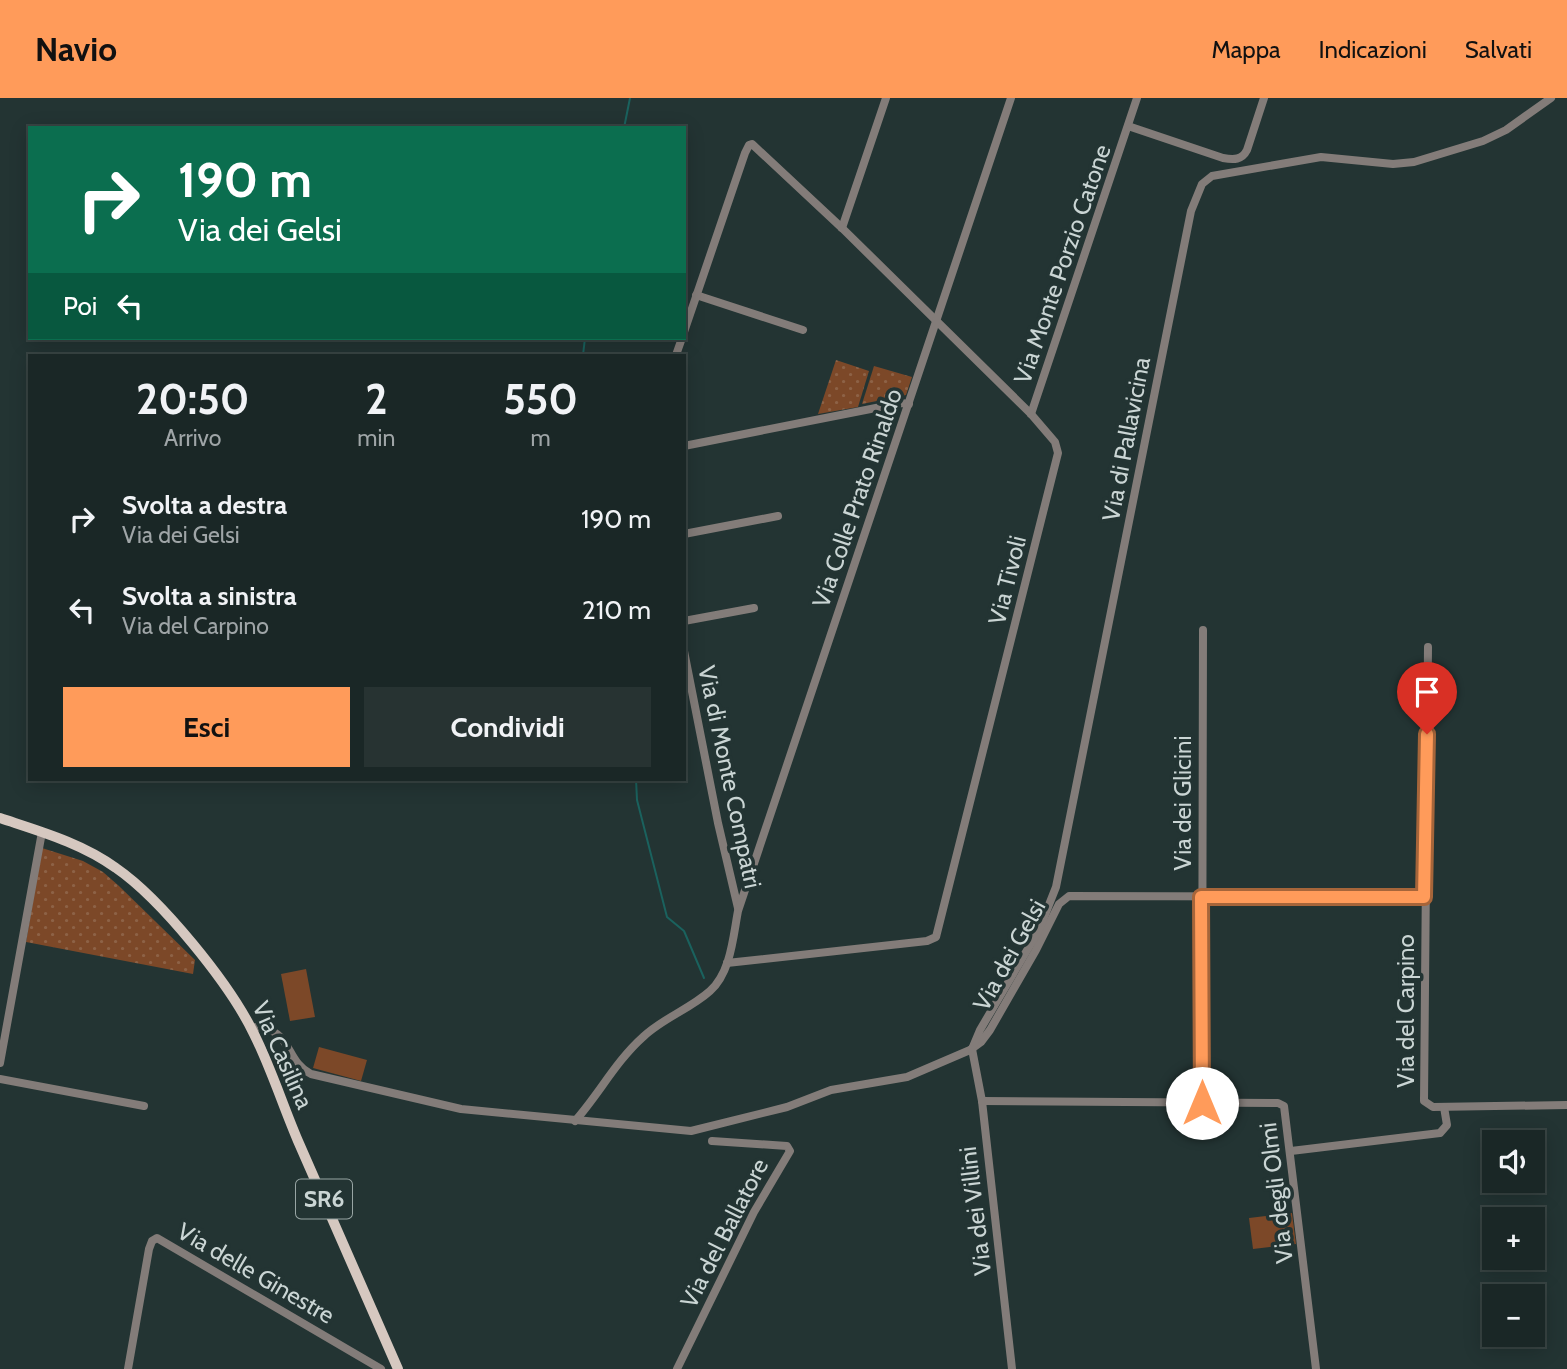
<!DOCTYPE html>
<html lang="it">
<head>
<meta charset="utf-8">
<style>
	body { margin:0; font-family:Cabin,sans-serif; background:#273332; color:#f1f3f6; height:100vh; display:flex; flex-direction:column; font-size:26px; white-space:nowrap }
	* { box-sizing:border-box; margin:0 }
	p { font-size:23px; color:#9fa5a7 }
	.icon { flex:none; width:38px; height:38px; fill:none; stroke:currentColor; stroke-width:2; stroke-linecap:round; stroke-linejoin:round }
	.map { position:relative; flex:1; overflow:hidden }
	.drawer { position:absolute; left:28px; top:256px; width:658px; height:427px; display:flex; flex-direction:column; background:#1a2726; border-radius:0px; box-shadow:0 4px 18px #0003,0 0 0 2px #384443 }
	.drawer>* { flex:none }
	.top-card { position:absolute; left:28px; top:28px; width:658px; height:214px; border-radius:0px; box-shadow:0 4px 18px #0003,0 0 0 2px #384443; background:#0b6e4f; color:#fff; overflow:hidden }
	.buttons { position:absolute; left:1482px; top:1032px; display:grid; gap:14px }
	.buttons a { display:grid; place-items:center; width:63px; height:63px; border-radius:0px; background:#1a2726; box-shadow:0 4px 18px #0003,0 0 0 2px #384443; font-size:35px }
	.pin { position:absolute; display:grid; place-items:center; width:60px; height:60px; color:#fff; margin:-72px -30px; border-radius:50% 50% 50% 0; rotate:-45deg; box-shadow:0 0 7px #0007 }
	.pin .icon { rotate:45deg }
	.me { position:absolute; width:77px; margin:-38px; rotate:0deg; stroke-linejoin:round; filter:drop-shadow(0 0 5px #0008) }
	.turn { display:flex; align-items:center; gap:24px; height:147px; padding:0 35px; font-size:32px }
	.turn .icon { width:91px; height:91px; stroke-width:2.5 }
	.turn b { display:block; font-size:49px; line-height:60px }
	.then { display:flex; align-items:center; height:66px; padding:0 35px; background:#0003; gap:14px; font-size:26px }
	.eta { display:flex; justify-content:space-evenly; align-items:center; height:119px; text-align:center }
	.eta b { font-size:42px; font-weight:800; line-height:49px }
	.button { display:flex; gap:14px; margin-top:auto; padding:14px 35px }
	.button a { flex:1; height:80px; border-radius:0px; background:#ff9b5a; color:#111; font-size:28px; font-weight:800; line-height:80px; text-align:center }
	.button a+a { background:#273332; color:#f1f3f6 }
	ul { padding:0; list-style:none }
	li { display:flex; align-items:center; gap:21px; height:91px; padding:0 35px }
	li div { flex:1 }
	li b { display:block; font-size:26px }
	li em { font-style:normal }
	header { display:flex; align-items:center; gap:42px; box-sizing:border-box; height:98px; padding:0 35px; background:#ff9b5a; color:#111 }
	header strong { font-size:33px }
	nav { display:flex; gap:38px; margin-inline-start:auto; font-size:24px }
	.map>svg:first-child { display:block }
	.grass { fill:url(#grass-dots) }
	.garden { fill:#7c4828 }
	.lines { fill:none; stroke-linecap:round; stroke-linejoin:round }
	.stream { stroke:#1a625e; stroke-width:2 }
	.minor { stroke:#837c79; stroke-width:8 }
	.major { stroke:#d6c8c0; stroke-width:10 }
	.route-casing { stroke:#a6653a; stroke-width:18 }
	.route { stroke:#ff9b5a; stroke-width:12 }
	.labels { text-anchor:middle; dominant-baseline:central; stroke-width:7; stroke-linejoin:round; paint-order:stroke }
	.shield { fill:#233433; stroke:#98a5a4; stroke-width:2 }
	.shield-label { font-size:23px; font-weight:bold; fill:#cad5d4 }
	.street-label { font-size:24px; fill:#cad5d4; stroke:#233433 }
</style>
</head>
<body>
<header>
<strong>Navio</strong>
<nav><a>Mappa</a><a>Indicazioni</a><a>Salvati</a></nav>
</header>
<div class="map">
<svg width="1567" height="1271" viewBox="0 0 1567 1271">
	<defs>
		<pattern id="grass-dots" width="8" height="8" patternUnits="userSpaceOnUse" patternTransform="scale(1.75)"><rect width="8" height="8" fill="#7c4828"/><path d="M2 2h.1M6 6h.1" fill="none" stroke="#8d6246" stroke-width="1.8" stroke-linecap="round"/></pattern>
	</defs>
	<rect width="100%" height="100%" fill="#233433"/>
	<g class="grass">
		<polygon points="836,262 869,273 858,309 818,316"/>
		<polygon points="874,268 912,279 906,297 862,306"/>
		<polygon points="42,750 83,763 103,774 119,788 195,862 193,876 26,844"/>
	</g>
	<g class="garden">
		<polygon points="306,871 315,919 290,923 281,876"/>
		<polygon points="319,949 367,962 361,983 313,970"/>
		<polygon points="1292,1115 1296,1146 1253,1151 1249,1120"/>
	</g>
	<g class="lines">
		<g class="stream">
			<polyline points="624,30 630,0"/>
			<polyline points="583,257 585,240"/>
			<polyline points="636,681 637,702 667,819 684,833 704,880"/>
		</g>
		<g class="minor">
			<path d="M1128,28l95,32c11,2 19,2 24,-8l17,-52"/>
			<polyline points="842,130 886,0"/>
			<polyline points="696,197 803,232"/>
			<polyline points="684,234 745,55 749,47 752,46 842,130 1031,316 1055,344 1058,355 936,839 927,843 727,865"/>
			<polyline points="676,257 682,240"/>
			<polyline points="1031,316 1137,0"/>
			<polyline points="684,348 901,305 909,306"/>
			<polyline points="684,436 778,418"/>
			<polyline points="684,523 754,510"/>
			<polyline points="1428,549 1424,1003 1433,1009 1567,1007"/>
			<polyline points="684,553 718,725 738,810"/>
			<path d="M251,929c43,0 32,33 60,47l150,35 230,22 96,-24 44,-17 76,-13 63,-27 11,-8 9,-12 46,-80 23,-46 10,-8 355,1"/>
			<polyline points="972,951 980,932 1039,832 1056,789 1191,113 1202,86 1212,78 1321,59 1393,66 1414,64 1483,43 1506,32 1551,0"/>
			<polyline points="972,951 982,1003 1012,1271"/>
			<polyline points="0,965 42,734"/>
			<polyline points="0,981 144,1008"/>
			<polyline points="982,1003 1278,1005 1284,1008 1316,1271"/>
			<polyline points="1202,1005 1203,532"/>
			<path d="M575,1023c24,-27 41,-60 68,-84 20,-19 47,-28 67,-46 21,-19 23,-54 28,-80l273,-813"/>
			<polyline points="1291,1053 1440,1035 1447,1027 1444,1009"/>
			<polyline points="128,1271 149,1151 152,1143 157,1140 381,1271"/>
			<polyline points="677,1271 754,1114 790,1053 787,1048 712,1043"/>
		</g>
		<path class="major" d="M0,720c39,13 82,25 116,50 45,31 114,116 138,166 17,34 29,72 44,107 33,77 67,152 100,228"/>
	</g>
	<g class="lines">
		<g class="route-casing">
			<polyline id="route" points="1202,1005 1201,799 1424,799 1427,636"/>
		</g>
		<use href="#route" class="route"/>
	</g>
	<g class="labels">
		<rect class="shield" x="296" y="1081.5" width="56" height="39" rx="5"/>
		<g class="shield-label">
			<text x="324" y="1101">SR6</text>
		</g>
		<g class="street-label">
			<text transform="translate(1062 166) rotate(-71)">Via Monte Porzio Catone</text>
			<text transform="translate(1126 341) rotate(-79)">Via di Pallavicina</text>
			<text transform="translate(857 400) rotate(-71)">Via Colle Prato Rinaldo</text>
			<text transform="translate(1007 482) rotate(-76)">Via Tivoli</text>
			<text transform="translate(730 679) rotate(78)">Via di Monte Compatri</text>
			<text transform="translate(1182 705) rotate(-90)">Via dei Glicini</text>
			<text transform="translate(1009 857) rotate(-61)">Via dei Gelsi</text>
			<text transform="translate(1405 913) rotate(-90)">Via del Carpino</text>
			<text transform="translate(283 957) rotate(66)">Via Casilina</text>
			<text transform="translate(1276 1095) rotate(-97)">Via degli Olmi</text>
			<text transform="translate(975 1113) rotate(-97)">Via dei Villini</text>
			<text transform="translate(724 1135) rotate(-63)">Via del Ballatore</text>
			<text transform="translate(256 1175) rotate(30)">Via delle Ginestre</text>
		</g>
	</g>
</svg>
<div class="buttons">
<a><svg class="icon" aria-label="sound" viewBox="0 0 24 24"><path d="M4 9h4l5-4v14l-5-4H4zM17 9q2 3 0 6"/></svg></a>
<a>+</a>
<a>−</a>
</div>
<div class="pin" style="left:1427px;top:636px;background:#d93025"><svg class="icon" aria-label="arrive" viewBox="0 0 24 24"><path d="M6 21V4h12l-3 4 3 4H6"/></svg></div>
<svg class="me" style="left:1202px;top:1005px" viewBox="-20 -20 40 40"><circle r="19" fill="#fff"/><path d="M0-13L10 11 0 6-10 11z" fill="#ff9b5a"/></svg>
<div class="top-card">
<div class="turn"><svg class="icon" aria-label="right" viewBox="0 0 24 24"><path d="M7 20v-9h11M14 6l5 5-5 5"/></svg><div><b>190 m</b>Via dei Gelsi</div></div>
<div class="then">Poi<svg class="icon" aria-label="left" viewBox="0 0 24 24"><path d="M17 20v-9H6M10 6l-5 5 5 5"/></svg></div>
</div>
<section class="drawer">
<div class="eta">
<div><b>20:50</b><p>Arrivo</p></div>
<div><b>2</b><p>min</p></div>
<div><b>550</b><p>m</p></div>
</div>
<ul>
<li><svg class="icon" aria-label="right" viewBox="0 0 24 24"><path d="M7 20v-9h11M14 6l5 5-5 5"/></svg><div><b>Svolta a destra</b><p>Via dei Gelsi</p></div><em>190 m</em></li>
<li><svg class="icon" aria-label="left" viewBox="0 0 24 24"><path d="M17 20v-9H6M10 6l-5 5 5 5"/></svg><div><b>Svolta a sinistra</b><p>Via del Carpino</p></div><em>210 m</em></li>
</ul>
<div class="button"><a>Esci</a><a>Condividi</a></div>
</section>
</div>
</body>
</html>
